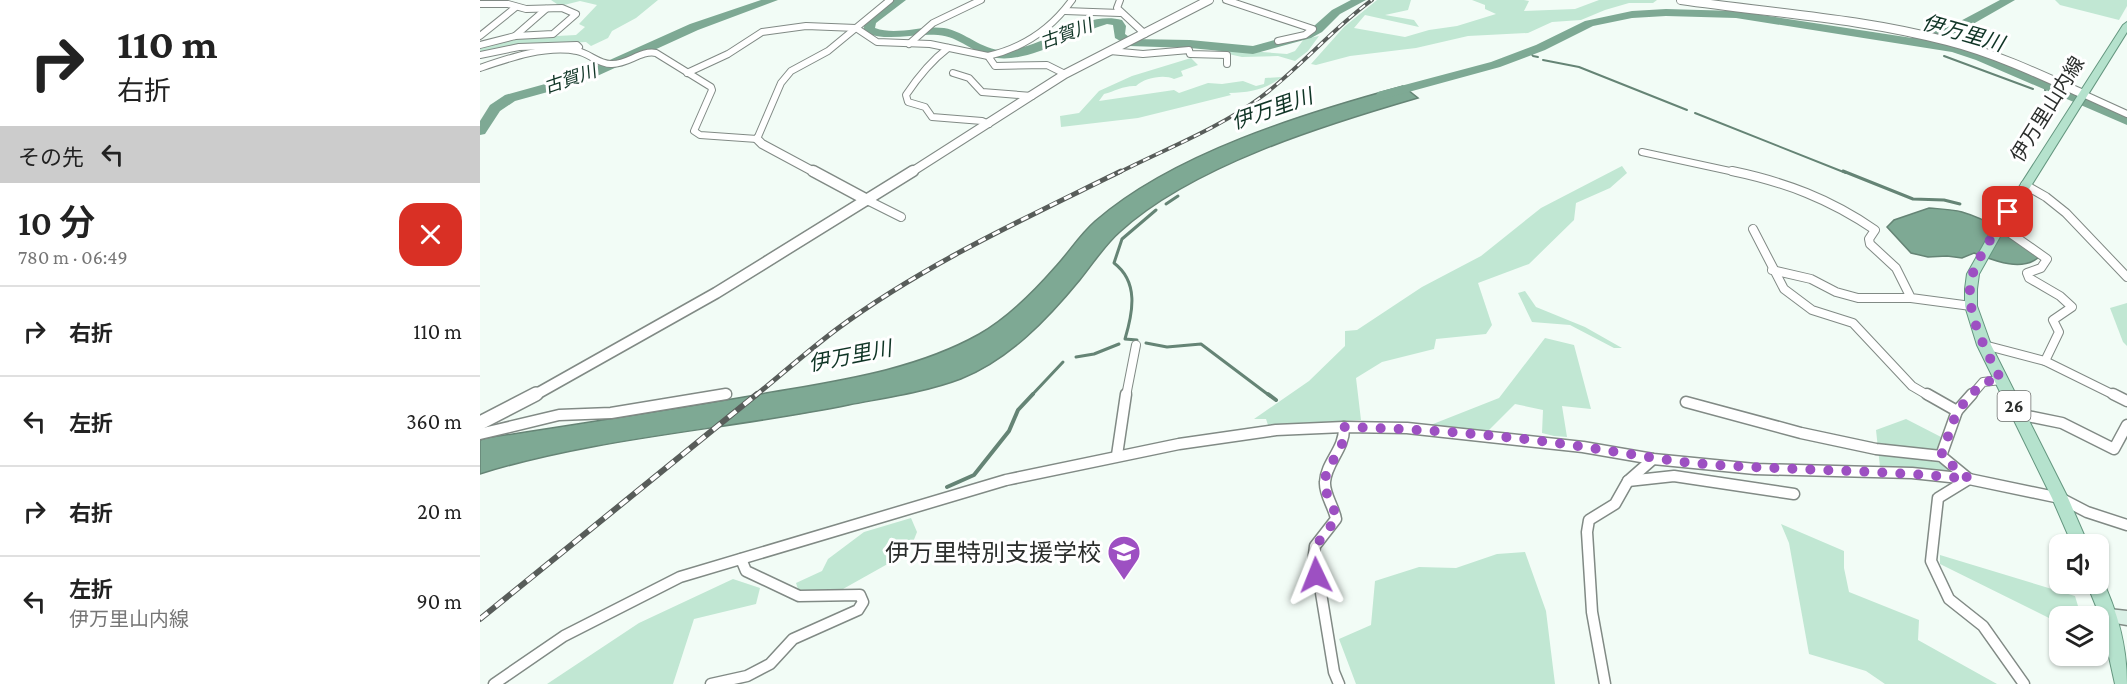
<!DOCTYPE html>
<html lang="ja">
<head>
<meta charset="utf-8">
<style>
	body { margin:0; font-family:"Crimson Pro","Noto Sans JP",serif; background:#f6f6f6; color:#222; height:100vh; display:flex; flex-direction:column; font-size:22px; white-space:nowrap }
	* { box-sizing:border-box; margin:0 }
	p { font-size:20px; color:#767676 }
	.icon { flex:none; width:33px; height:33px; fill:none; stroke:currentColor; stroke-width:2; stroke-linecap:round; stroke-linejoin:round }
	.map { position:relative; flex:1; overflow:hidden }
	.sheet { display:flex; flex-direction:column; background:#fff; width:480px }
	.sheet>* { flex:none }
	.banner { background:#fff; color:#222; overflow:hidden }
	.fabs { position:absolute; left:1569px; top:534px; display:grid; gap:12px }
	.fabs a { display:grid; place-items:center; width:60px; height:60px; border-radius:12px; background:#fff; box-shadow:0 2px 4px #0004; font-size:30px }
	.pin { position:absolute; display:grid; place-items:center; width:51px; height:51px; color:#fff; margin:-26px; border-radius:12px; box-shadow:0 3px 9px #0006 }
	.me { position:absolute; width:66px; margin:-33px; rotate:358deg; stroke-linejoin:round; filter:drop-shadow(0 0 4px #0008) }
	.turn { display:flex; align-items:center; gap:21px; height:126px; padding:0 18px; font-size:27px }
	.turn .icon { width:78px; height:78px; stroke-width:2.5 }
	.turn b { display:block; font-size:42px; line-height:51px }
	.then { display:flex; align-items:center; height:57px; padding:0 18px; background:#0003; gap:12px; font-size:22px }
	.round { display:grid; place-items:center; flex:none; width:63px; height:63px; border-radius:18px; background:#f6f6f6 }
	.headline { display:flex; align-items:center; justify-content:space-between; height:102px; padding:0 18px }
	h1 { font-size:36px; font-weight:600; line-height:45px }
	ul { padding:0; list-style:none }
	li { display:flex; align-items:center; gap:18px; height:90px; padding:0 18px; border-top:2px solid #e0e0e0 }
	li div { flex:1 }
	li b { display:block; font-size:22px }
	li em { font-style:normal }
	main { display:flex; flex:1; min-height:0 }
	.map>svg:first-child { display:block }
	.green { fill:#c1e7d3 }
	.water { fill:#7ea994; stroke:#658475; stroke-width:1.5 }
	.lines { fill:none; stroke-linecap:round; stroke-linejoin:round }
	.stream-far2 { stroke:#658475; stroke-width:2 }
	.stream-far1 { stroke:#658475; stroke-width:3 }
	.stream { stroke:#658475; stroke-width:4 }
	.river { fill:#7ea994; fill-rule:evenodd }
	.minor-far2-casing { stroke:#818a85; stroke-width:8 }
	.minor-far1-casing { stroke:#818a85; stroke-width:10 }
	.minor-casing { stroke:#818a85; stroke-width:13 }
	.tertiary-far2-casing { stroke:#818a85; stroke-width:10 }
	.tertiary-far1-casing { stroke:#818a85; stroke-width:13 }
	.tertiary-casing { stroke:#818a85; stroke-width:16 }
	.secondary-casing { stroke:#818a85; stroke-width:3 }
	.primary-casing { stroke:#64967f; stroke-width:2 }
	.minor-far2 { stroke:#fff; stroke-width:6 }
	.minor-far1 { stroke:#fff; stroke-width:8 }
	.minor { stroke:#fff; stroke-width:10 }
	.tertiary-far2 { stroke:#fff; stroke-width:8 }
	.tertiary-far1 { stroke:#fff; stroke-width:10 }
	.tertiary { stroke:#fff; stroke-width:13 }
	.secondary { fill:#daf0e6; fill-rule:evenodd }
	.primary { fill:#b5e2cd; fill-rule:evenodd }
	.rail-far2-casing { stroke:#585d5a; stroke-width:4 }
	.rail-far1-casing { stroke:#585d5a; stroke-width:5 }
	.rail-casing { stroke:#585d5a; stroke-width:6 }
	.rail-far2 { stroke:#fff; stroke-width:2; stroke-dasharray:7; stroke-linecap:butt }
	.rail-far1 { stroke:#fff; stroke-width:3; stroke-dasharray:8; stroke-linecap:butt }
	.rail { stroke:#fff; stroke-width:4; stroke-dasharray:10; stroke-linecap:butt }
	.route { stroke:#9d50c2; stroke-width:10; stroke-dasharray:0 18 }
	.labels { text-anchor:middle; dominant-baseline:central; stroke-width:6; stroke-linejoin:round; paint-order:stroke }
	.far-water-label { font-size:18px; font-style:italic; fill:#0f3425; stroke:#fff }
	.shield { fill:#fff; stroke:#6b6d6b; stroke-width:1.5 }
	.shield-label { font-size:18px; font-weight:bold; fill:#2b2e2c }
	.street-label { font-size:20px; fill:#2b2e2c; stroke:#fff }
	.water-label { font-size:21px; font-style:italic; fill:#0f3425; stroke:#fff }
	.near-poi-label { font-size:24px; fill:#2b2e2c; stroke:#fff; text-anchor:end }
</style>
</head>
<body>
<main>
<section class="sheet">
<div class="banner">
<div class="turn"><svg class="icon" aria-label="right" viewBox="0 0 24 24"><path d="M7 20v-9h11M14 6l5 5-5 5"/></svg><div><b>110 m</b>右折</div></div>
<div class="then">その先<svg class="icon" aria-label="left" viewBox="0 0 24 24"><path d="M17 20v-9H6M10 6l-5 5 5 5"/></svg></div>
</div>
<div class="headline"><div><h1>10 分</h1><p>780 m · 06:49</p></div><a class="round" style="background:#d93025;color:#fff"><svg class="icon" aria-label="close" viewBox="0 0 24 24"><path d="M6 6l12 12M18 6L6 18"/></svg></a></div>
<ul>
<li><svg class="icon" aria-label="right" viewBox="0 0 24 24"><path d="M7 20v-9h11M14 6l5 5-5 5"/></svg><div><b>右折</b></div><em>110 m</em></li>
<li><svg class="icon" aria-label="left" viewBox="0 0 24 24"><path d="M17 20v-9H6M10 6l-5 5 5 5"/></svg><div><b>左折</b></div><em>360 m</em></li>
<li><svg class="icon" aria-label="right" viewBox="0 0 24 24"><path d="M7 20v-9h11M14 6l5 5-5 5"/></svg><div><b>右折</b></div><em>20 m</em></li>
<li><svg class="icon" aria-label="left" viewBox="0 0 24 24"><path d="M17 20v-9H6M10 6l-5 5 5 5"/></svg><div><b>左折</b><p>伊万里山内線</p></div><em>90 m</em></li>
</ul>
</section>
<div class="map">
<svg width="1647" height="684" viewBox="0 0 1647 684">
	<rect width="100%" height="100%" fill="#f2fcf6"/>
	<g class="green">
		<polygon points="71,0 178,0 156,18 132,31 128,38 111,46 106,42 40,45 0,53 0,47 39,38 96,35 105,27 99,24 117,5 100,1 80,6"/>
		<polygon points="897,0 931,0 928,10 905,15 934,20 939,27 885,15 874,28 925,37 949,30 977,26 1016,14 1005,9 1005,5 992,0 1044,0 1049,1 1044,11 1095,9 1119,0 1177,0 1173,3 1149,3 1125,10 1101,20 1072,22 1048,33 988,36 936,48 870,56 836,65 831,64 864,27"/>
		<polygon points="1575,0 1647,0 1647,6 1639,20 1580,5"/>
		<polygon points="839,36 828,51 815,61 798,56 762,57 735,51 742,49 807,54 815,51 824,39"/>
		<path d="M711,58l7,7 -17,6 2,5 -9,3c-10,-5 -30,-1 -38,7 -11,-1 -21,5 -32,8l-5,7 75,-11 5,3 29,-10 14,1 21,-3 13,5 8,-2 1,-6 17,-1c-18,13 -31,15 -53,16l2,2 -93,23 -77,9 -1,-11 19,-3 20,-22 33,-15z"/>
		<polygon points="1142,166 1147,173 1130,188 1096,203 1094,220 1049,264 998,283 1012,325 1006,334 956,339 954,349 902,362 876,378 881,420 788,425 786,419 774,419 829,381 865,346 865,331 877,330 942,287 1001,256 1061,208"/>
		<polygon points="1045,291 1056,307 1105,327 1142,348 1134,348 1090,325 1052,322 1038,293"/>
		<polygon points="1647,303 1647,346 1643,342 1630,308"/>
		<polygon points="1065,338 1094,345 1111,409 1082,406 1087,437 1074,436 1062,433 1063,410 1035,404 1006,433 948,426 1019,398"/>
		<polygon points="1426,419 1463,438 1457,452 1474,473 1400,467 1396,430"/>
		<polygon points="431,518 437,532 429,552 363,589 319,592 316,583 342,571 348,559 384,532"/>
		<polygon points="1301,524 1364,551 1364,568 1369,592 1439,620 1438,640 1517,684 1405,684 1386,671 1329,654 1309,543"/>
		<polygon points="1045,552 1066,611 1075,684 876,684 859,639 891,625 895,581 939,567 976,568 1017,554"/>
		<polygon points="1460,555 1595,596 1601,616 1580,616 1579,623 1460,564"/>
		<polygon points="253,579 280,588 276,604 214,619 193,684 67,684 159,623"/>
	</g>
	<g class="water">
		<path d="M923,86l15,12c-93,27 -226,68 -298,134 -15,13 -27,32 -40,48 -32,39 -71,80 -119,99 -34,13 -76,19 -112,26 -122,25 -250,32 -369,69v-34l6,-2c92,-14 183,-28 275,-44 73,-13 152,-23 218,-60 28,-16 55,-43 76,-67 14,-15 24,-32 40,-46 78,-68 209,-108 308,-135z"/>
		<path d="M1449,208c11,1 22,1 33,4 21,6 64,28 76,46 -18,14 -45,2 -64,-5l-12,5 -15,-2 -19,1 -17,-4 -24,-26 7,-7z"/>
	</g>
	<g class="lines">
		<g class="stream-far2">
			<polyline points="1050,52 1053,56 1058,57"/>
			<polyline points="1464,56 1553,89"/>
			<polyline points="1063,60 1099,67 1207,110"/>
			<polyline points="1565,90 1571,87"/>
			<polyline points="1215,113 1366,173"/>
		</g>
		<g class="stream-far1">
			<polyline points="1363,171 1433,199 1464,200 1480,204"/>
			<polyline points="686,204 698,196"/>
			<path d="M657,340l-12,-1c8,-27 14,-57 -11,-76l8,-24 34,-29"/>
			<polyline points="666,343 687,347 721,344 790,396"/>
			<polyline points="596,357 614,354 639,344"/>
			<polyline points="551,396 583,362"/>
		</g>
		<g class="stream">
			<polyline points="788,394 796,400"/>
			<polyline points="467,487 494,475 529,431 538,410 553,394"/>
		</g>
		<g class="river">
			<polygon points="281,0 298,0 218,30 104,82 35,101 20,111 5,134 0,135 0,121 10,105 25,95 94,76 210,24"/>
			<path d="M413,0h13l-30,23 -1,5c22,8 46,-3 69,0 23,4 40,25 64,22 39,-3 75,-40 114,-30l4,6 -1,8 7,5 58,1 63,6 50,-14 11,-6 18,-16 19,-10h15l-26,14 -18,18 -11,6 -58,16 -63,-6 -61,-2 -14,-8 -2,-13 -6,-1c-33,10 -75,38 -110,34 -22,-3 -38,-22 -59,-23 -26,-2 -48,7 -73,-2l-2,-3 3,-10z"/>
			<path d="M1520,0h15l-56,32 -33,8c70,11 136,48 201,76v9l-151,-65 -24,-8 -216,-34 -70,-2 -34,2 -39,8 -48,24 -45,17 -117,32 -7,-4 2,-3 113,-30 45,-17 49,-24 47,-10 34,-2 70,2 176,27 39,-12z"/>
		</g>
		<g class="minor-far2-casing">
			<g id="minor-far2">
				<polyline points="640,0 637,8 665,34"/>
				<polyline points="746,0 833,29 825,35 798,41"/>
				<polyline points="0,4 28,4 46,9 82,8 96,14 73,34 35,36 0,45"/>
				<polyline points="585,11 640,13"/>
				<polyline points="0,36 36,7"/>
				<polyline points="35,36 66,9"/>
				<polyline points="429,44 453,23 501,0"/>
				<path d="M468,48c-17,13 -30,29 -42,47l2,7 17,5 7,10 50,4 7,3"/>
				<polyline points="630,51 663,54 709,50 710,54 747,55 747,64"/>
				<polyline points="0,55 39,47 97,45 99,47 94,50"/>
				<path d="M508,56c35,-8 63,-27 84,-56"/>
				<path d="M0,68c29,-10 66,-23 97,-17 12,2 21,13 34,13 17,1 29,-14 45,-11l55,34 1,3 -18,41 6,4 57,4 24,-56 10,-12 37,-20 62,-51"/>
				<polyline points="207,73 248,54 282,32 326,26 376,28 397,42 450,44 508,56 515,66 567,65 585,74"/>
				<polyline points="473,73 489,78 502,92 552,96"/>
				<polyline points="1603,94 1647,114"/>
				<polyline points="1162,152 1259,173"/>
			</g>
		</g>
		<g class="minor-far1-casing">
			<g id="minor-far1">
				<path d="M1252,171c53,11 98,28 143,59l-6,9 1,5 26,24 15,30 60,8"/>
				<polyline points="1545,185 1566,197 1586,213 1647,277"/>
				<polyline points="387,200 421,217"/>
				<polyline points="1520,226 1567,259 1561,268 1547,273 1549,278 1580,296 1592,307 1573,320 1579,332 1565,361"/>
				<polyline points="1273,229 1304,289 1332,310 1373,323 1432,386 1449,396"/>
				<polyline points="1292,270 1331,279 1356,292 1378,298 1431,298"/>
				<polyline points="1504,345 1565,361 1636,396"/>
				<polyline points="237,396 247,394"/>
				<polyline points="646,396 656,345"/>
				<polyline points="1491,396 1503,382 1521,380"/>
			</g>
		</g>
		<g class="minor-casing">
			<g id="minor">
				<polyline points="1447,394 1477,411"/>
				<polyline points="1633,394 1647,401"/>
				<polyline points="1206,402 1321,433 1396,449 1461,456 1489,479"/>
				<polyline points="1538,414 1582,423 1634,449 1647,425"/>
				<polyline points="0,434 79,415 131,413 246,394"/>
				<polyline points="637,455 646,394"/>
				<polyline points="1461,456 1477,411 1492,394"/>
				<polyline points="1489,479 1458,498 1451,561 1469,599 1503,626 1544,684"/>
				<polyline points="1148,481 1194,476 1314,494"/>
				<polyline points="14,684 84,636 200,577 526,480 699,444 796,430 864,427 927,428 1103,447 1173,459 1275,469 1432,473 1489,479 1580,498 1607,512 1647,525"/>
				<polyline points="231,684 267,676 290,664 313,639 378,610 383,602 380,595 319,596 266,571 261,559"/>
				<path d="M859,684l-5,-12 -14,-85 -7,-24 2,-17 21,-27c-2,-12 -12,-25 -11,-37 1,-20 20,-33 19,-55"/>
				<polyline points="1125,684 1112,612 1107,532 1109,520 1135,504 1148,481 1173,459"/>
			</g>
		</g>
		<g class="tertiary-far2-casing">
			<g id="tertiary-far2">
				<path d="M1201,0c89,13 179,18 266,41 47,12 92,33 136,53"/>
				<polyline points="277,139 282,144 336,173"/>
				<polyline points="430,173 585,74 729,0"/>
			</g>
		</g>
		<g class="tertiary-far1-casing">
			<g id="tertiary-far1">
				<polyline points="333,171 387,200"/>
				<polyline points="53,396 236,293 433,171"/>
			</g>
		</g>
		<g class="tertiary-casing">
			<polyline id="tertiary" points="0,423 56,394"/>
		</g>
		<g class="secondary-casing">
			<polygon id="secondary" points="1629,609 1647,611 1647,625 1623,621 1621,616 1623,611"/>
		</g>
		<g class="primary-casing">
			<g id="primary">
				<polygon points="1647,22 1647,32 1526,226 1499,274 1497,289 1497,306 1511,345 1588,498 1608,544 1592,544 1572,498 1497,345 1485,306 1485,289 1487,274 1514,226 1643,25"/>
				<path d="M1618,577l4,2c16,34 25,67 25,105h-12l-15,-68 -13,-32h11z"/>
			</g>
		</g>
		<use href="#minor-far2" class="minor-far2"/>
		<use href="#minor-far1" class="minor-far1"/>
		<use href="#minor" class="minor"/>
		<use href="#tertiary-far2" class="tertiary-far2"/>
		<use href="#tertiary-far1" class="tertiary-far1"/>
		<use href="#tertiary" class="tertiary"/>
		<use href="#secondary" class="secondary"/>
		<use href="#primary" class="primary"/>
		<g class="rail-far2-casing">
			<path id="rail-far2" d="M638,173c47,-24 100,-44 143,-76 39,-29 71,-68 111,-97"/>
		</g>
		<g class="rail-far1-casing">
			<path id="rail-far1" d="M275,396c27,-22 54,-46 82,-67 86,-64 187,-110 284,-158"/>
		</g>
		<g class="rail-casing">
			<polyline id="rail" points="0,619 277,394"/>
		</g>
		<use href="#rail-far2" class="rail-far2"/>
		<use href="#rail-far1" class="rail-far1"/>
		<use href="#rail" class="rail"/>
	</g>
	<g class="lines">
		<path class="route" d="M836,575c-8,-28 5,-35 20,-56 -1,-14 -14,-27 -11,-40 4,-19 22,-31 19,-52 80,2 161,8 240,20 36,5 72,12 108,16 92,8 185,6 277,16l-28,-23 16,-45 26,-29 18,-2c-15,-30 -40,-73 -28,-107 8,-21 23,-42 35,-61"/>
	</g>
	<defs>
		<g id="school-pin" transform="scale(1.725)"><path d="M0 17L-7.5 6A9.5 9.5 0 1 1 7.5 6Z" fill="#9d50c2" stroke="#fff"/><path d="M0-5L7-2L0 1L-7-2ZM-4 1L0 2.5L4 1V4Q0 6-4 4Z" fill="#fff"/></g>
	</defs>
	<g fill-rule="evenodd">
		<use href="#school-pin" x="644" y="552"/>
	</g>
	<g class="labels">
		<g class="far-water-label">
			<text transform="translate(586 34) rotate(-20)">古賀川</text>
			<text transform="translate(90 79) rotate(-19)">古賀川</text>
		</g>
		<rect class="shield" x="1517.5" y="391" width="33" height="30" rx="4.5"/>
		<g class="shield-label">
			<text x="1534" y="406">26</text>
		</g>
		<g class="street-label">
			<text transform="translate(1567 109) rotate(-58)">伊万里山内線</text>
		</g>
		<g class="water-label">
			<text transform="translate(1483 33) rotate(16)">伊万里川</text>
			<text transform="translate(792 109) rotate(-19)">伊万里川</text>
			<text transform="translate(370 356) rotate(-11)">伊万里川</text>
		</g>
		<g class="near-poi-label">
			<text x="621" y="552">伊万里特別支援学校</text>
		</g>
	</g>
</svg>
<div class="fabs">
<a><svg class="icon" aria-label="sound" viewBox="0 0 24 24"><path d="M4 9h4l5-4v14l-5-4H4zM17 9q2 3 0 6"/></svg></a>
<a><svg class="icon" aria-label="layers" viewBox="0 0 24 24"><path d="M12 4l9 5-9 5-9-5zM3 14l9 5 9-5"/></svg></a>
</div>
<div class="pin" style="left:1528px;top:212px;background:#d93025"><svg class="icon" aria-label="arrive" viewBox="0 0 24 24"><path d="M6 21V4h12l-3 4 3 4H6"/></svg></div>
<svg class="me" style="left:836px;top:575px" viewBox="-20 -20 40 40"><path d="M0-17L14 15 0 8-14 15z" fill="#9d50c2" stroke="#fff" stroke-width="4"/></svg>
</div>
</main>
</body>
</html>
